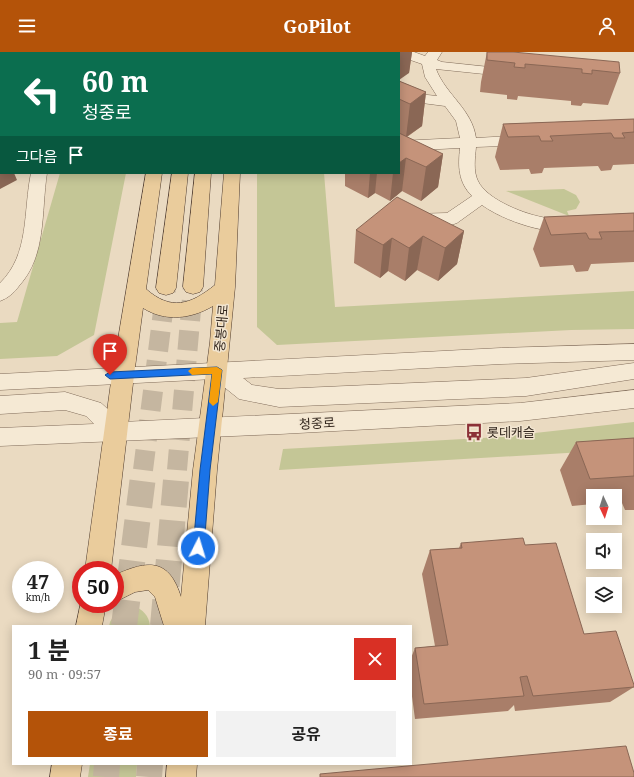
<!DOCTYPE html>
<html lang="ko">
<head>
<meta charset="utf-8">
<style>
	body { margin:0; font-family:"Noto Serif","Noto Sans KR",serif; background:#f2f2f2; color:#222; height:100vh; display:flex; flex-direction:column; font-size:15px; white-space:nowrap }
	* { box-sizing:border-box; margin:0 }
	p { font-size:13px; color:#767676 }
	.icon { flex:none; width:22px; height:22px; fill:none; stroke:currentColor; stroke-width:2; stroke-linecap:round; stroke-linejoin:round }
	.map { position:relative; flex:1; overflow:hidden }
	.drawer { position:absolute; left:12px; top:573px; width:400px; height:140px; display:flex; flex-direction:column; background:#fff; border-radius:0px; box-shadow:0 2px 10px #0003 }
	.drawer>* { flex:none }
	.banner { position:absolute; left:0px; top:0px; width:400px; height:122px; box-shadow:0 2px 10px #0003; background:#0b6e4f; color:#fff; overflow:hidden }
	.needle { width:26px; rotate:176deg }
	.tools { position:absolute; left:586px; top:437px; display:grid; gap:8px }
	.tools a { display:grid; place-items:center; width:36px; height:36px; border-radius:0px; background:#fff; box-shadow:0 2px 10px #0003; font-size:20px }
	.speed { position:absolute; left:12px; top:509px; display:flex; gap:8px; font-size:20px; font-weight:700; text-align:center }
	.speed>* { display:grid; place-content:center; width:52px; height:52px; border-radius:50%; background:#fff; box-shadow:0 2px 10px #0003; line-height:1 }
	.speed small { font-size:10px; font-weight:400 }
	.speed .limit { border:6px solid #d22; background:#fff; color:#111 }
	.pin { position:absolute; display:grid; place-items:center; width:34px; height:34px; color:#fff; margin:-41px -17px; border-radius:50% 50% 50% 0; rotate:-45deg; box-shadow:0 0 4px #0007 }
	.pin .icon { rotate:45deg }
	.me { position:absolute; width:44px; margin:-22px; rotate:5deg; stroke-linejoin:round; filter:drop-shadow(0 0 3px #0008) }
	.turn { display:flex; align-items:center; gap:14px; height:84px; padding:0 16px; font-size:18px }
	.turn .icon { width:52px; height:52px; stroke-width:2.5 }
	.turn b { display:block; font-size:28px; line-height:34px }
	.then { display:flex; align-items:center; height:38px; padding:0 16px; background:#0003; gap:8px; font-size:15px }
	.round { display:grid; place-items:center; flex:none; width:42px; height:42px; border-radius:0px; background:#f2f2f2 }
	.summary { display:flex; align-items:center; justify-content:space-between; height:68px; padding:0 16px }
	h1 { font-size:24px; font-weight:700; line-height:30px }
	.primary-button { display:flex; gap:8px; margin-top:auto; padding:8px 16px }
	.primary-button a { flex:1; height:46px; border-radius:0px; background:#b45309; color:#fff; font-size:16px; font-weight:700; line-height:46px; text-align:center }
	.primary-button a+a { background:#f2f2f2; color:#222 }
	header { display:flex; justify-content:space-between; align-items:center; height:52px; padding:0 16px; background:#b45309; color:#fff; font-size:18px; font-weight:700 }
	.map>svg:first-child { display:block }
	.green { fill:#c4c696 }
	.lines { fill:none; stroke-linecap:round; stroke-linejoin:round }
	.major-tunnel-far1 { stroke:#c5b6a0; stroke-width:20; stroke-dasharray:20 10; stroke-linecap:butt }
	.major-tunnel { stroke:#c5b6a0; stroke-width:26; stroke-dasharray:26 14; stroke-linecap:butt }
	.minor-casing { stroke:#816c5a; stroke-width:1 }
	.major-casing { stroke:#4f3b2e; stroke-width:1 }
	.minor { fill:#f5e9d4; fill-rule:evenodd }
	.major { fill:#eacc9c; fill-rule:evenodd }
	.wall { fill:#a97e69 }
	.shaded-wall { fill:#8a6755 }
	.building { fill:#c5937a; stroke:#8a6755 }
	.route { fill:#1a73e8; stroke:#114b97 }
	.slow { fill:#f59e0b }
	.labels { text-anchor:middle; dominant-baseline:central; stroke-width:3; stroke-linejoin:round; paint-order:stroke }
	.street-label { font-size:13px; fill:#32261d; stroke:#f2e5d0 }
	.poi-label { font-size:13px; fill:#32261d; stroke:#f2e5d0; text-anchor:start }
</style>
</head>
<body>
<header><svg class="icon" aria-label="menu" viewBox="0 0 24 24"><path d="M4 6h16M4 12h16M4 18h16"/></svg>GoPilot<svg class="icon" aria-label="person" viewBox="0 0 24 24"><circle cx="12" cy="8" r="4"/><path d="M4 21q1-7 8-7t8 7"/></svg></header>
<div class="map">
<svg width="634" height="725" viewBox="0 0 634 725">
	<rect width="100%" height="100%" fill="#eadac1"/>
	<g class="green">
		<polygon points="60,121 126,121 94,283 57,304 0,307 0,271 17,270"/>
		<polygon points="257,121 324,121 335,255 634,239 634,277 571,278 277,293 257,275"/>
		<polygon points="564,137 576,143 580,150 576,157 567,159 569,164 506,139"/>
		<polygon points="634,370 634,397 279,418 283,397 500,385"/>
		<path d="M133,554c10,3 16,10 17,20h-41c2,-12 13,-16 24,-20z"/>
		<polygon points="90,712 137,712 136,725 88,725"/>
	</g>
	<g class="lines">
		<g class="major-tunnel-far1">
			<polyline points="143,418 166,236"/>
			<polyline points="177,418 193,235"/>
		</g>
		<g class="major-tunnel">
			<polyline points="124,574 144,417"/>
			<polyline points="163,574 177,417"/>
			<polyline points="106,725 107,712"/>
			<polyline points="149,725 150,712"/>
		</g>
		<g class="minor-casing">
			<g id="minor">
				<polygon points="74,0 88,0 73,1"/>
				<path d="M394,0h20l11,4 3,-4h14l-5,8 5,2 76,8 2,3 -2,3 -5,1 -77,-8c10,26 36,40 40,69l53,-3 6,2 2,3 -2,3 -6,2 -53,2c-1,11 -3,24 2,34 9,19 48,34 69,37 10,2 20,1 30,4l3,4 -3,4c-26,7 -73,-9 -95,-25l-25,18 -6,2 -39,1 -6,-2 -3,-4 3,-4 6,-2 35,-1 25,-17c-14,-14 -14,-30 -12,-48l-61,3v-10l61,-3 -4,-17 -11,-15 -46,-6v-8l38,4 -12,-19 -3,-13 -23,-8v-3z"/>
				<path d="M31,121h16c-6,39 0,82 -28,113 -5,7 -11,12 -19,15v-18c30,-29 23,-72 31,-110z"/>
				<polygon points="634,292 634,308 501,312 243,326 252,333 279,337 526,326 634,311 634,327 526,344 279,355 239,347 214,327 0,338 0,322 501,296"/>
				<polygon points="634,338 634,356 520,369 280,382 0,394 0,376 94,372 86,364 65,358 0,362 0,344 65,340 101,351 122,370 520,351"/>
			</g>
		</g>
		<g class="major-casing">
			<g id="major">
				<rect x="165" y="0" width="14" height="1"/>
				<rect x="188" y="0" width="14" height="1"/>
				<rect x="206" y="0" width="14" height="1"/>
				<rect x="232" y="0" width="14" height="1"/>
				<path d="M146,121h16l-16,116c25,22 44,16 69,-4l9,-112h16l-5,114 -18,183 -12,156h-41l-9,-29 -7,-7 -13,2 -20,10v-27c33,-15 54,-17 66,22l12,-127 17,-128 3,-36c-22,13 -48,16 -70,2l-9,67 -23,195h-26l27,-195z"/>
				<polygon points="172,121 188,121 176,236 173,241 166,243 159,241 156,236"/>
				<polygon points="195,121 211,121 203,235 200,240 193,242 186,240 183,235"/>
				<polygon points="81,549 81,552 106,552 102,574 76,574"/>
				<polygon points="52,712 82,712 80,725 50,725"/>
				<polygon points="167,712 197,712 196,725 166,725"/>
			</g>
		</g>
		<use href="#minor" class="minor"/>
		<use href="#major" class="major"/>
	</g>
	<g class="wall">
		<polygon points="0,0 45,0 45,1 1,1 1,38 0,39"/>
		<rect x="331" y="0" width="40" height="1"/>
		<polygon points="371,0 412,0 409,21 399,1 371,1"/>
		<polygon points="487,0 620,21 608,53 583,51 581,54 571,53 571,49 518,44 517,48 507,47 507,43 480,40 481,30"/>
		<polygon points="399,29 426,40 422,74 407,85 443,102 438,135 421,149 402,139 390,149 375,141 368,146 345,134 345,121 399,121"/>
		<polygon points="634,67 634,112 613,113 611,118 601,119 598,114 544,116 542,121 531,122 529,117 500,118 495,105 503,72"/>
		<polygon points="634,161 634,210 591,212 588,219 576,220 573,213 540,215 533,197 544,165"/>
		<polygon points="356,178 464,179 457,212 438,229 417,218 405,229 388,219 380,226 354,211"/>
		<polygon points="634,386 634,458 625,458 622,451 615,451 615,444 593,444 593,452 572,454 560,418 576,390"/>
		<polygon points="461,491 525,493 584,582 634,633 634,635 610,650 515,659 514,653 508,659 415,667 411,637 411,606 415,596 435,594 422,522 430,498 459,496"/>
	</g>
	<g class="shaded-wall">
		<polygon points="30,0 45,0 45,1 29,1"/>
		<rect x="352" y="0" width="6" height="1"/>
		<rect x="371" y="0" width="10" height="1"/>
		<polygon points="398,0 412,0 409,21 399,28 399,1 398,1"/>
		<polygon points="0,28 1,30 1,38 0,39"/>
		<polygon points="426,40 422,74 406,85 410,52"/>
		<polygon points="1,83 1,121 14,121 17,128 0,137 0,84"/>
		<polygon points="443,102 438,135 421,149 426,115"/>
		<polygon points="406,106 402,139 390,149 393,121 399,121 399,111"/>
		<polygon points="370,121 377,121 375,141 368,146"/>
		<polygon points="464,179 457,212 438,229 445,196"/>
		<polygon points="423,184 417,218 405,229 409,196"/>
		<polygon points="392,186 388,219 380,226 383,193"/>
	</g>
	<g class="building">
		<polygon points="0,0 32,0 29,1 1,1 1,7 0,6"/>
		<polygon points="487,0 513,0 619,10 620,21 592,18 592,22 582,21 582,17 525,12 525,16 514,15 515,11 487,8"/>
		<polygon points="399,29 426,40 410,52 399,47"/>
		<polygon points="0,66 1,67 1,83 0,84"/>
		<polygon points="634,67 634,80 622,81 625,86 614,86 611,81 550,84 553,89 541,89 539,84 508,85 503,72"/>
		<polygon points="399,81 443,102 426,115 406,106 399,111"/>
		<polygon points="397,145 464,179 445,196 423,184 409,196 392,186 383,193 356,178"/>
		<polygon points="634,161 634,179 599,180 602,187 589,187 586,181 551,183 544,165"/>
		<polygon points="634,386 634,424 590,427 576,390"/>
		<polygon points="523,486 525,493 556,491 584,582 616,579 634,633 634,635 533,644 527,624 520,625 524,644 424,652 415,596 448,593 430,498 462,496 461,491"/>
		<polygon points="626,694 634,721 634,725 320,725 320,722"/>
	</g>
	<polygon class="route" points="217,315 222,318 210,418 204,496 202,499 198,501 195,499 193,496 200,418 212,322 110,327 105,323 110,320"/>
	<polygon class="slow" points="217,315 222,318 218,350 213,354 209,350 212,322 192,323 188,319 192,316"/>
	<defs>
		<g id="bus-bare" transform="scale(1.38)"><path d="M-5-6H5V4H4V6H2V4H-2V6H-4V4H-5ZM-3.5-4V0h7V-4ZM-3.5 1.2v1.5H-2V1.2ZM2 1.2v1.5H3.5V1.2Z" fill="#8b3037" stroke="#f2e5d0" stroke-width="2.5" paint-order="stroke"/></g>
	</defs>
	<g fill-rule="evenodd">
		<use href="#bus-bare" x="474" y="380"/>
	</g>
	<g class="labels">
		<g class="street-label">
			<text transform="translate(221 276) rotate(-85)">중봉대로</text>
			<text transform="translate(317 371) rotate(-3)">청중로</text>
		</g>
		<g class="poi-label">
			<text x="487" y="380">롯데캐슬</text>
		</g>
	</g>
</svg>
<div class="tools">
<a><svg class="needle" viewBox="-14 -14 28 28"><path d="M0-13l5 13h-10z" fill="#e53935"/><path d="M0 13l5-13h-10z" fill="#767676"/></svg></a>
<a><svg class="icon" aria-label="sound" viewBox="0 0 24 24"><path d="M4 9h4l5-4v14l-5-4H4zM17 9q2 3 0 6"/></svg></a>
<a><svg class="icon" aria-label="layers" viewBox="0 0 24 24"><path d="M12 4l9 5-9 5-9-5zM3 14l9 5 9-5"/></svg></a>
</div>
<div class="speed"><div>47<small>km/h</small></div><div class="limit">50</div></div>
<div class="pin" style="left:110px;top:323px;background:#d93025"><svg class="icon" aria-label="arrive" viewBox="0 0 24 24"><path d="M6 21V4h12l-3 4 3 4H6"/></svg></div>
<svg class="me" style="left:198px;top:496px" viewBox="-20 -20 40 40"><circle r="17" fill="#1a73e8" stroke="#fff" stroke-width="3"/><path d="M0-11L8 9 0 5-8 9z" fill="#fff"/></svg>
<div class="banner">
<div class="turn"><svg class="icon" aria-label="left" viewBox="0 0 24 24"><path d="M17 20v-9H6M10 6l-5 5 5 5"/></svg><div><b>60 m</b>청중로</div></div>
<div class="then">그다음<svg class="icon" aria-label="arrive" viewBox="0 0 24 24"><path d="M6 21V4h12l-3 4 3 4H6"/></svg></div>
</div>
<section class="drawer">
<div class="summary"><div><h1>1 분</h1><p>90 m · 09:57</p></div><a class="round" style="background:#d93025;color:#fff"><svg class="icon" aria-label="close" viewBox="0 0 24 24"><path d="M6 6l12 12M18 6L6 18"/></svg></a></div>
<div class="primary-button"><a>종료</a><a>공유</a></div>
</section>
</div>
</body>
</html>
